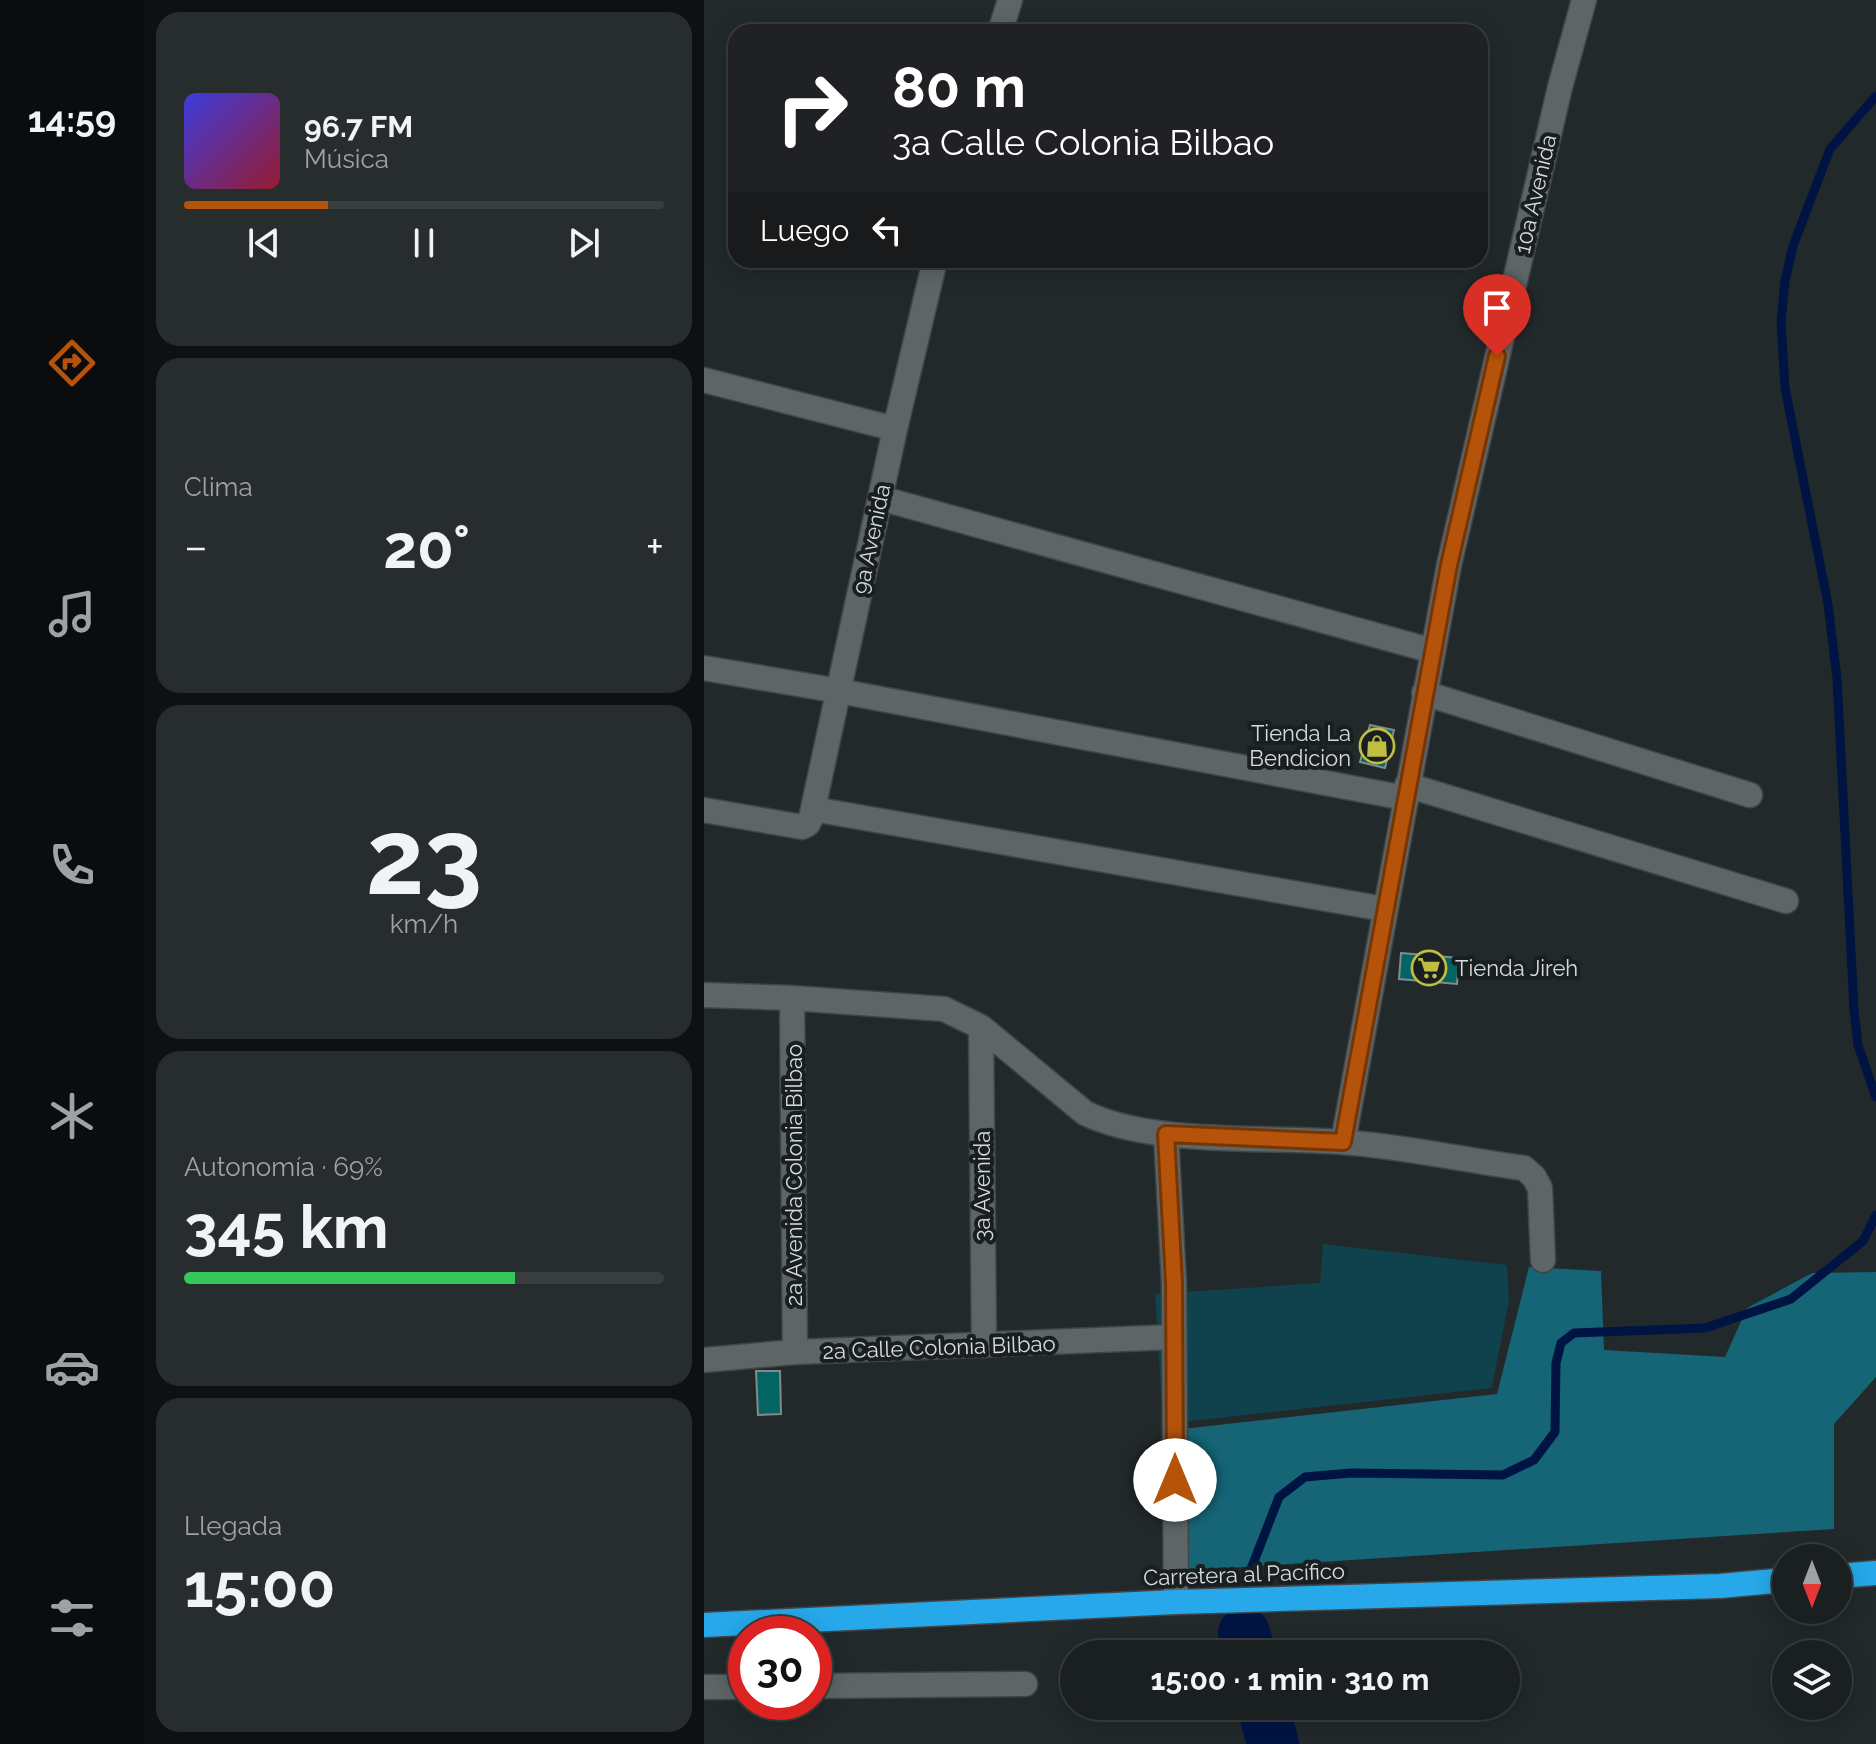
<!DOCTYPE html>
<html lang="es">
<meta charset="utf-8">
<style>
:root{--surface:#1a1f20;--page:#272c2d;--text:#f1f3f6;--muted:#9fa2a5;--line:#383d3e;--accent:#b45309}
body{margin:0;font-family:Raleway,sans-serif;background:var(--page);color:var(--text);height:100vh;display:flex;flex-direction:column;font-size:30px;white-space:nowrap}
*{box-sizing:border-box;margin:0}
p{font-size:26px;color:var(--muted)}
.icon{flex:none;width:44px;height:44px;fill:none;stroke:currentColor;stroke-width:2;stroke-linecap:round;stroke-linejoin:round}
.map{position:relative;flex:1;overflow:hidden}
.details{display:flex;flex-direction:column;gap:12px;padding:12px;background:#0e1112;width:560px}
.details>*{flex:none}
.top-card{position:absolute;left:24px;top:24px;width:760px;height:244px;border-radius:24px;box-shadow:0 4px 20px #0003,0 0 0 2px var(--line);background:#202124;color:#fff;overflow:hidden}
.needle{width:52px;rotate:180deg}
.controls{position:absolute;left:1068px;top:1544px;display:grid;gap:16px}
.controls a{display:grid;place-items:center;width:80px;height:80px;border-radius:50%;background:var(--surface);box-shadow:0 4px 20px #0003,0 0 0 2px var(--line);font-size:40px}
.speed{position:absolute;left:24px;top:1616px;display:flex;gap:16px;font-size:40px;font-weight:700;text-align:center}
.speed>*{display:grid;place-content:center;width:104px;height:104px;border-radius:50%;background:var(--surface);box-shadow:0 4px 20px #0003,0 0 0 2px var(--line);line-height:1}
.speed .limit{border:12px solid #d22;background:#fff;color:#111}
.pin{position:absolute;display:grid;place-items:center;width:68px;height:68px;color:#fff;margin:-82px -34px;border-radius:50% 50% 50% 0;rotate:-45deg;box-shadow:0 0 8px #0007}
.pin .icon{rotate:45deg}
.me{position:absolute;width:88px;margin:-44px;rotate:0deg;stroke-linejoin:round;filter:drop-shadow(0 0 6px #0008)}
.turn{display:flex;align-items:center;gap:28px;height:168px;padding:0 32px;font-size:36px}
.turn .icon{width:104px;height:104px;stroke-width:2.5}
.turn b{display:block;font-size:56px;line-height:68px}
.then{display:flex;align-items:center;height:76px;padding:0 32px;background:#0003;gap:16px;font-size:30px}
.big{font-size:60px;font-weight:700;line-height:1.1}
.details .card{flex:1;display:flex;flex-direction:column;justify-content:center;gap:12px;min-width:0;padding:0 28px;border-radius:24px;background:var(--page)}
.details .dial{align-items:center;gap:0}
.dial b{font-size:104px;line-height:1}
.song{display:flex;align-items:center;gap:24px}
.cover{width:96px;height:96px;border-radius:12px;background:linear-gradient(135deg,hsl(240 70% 55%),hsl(350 70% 35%))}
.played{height:8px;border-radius:4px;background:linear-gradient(90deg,var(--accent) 30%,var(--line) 30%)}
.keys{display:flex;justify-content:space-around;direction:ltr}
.heat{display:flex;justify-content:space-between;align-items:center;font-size:44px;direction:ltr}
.charge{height:12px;border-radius:6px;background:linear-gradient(90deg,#34c759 69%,var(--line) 0)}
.trip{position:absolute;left:356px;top:1640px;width:460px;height:80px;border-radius:40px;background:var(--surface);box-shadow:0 4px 20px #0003,0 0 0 2px var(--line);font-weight:700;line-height:80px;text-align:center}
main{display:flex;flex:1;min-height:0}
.tabs{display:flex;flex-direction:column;width:144px;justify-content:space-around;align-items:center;background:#0a0c0d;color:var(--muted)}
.tabs .icon{width:56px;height:56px}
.tabs .current{color:var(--accent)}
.tabs b{font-size:36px;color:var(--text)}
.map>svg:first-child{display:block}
</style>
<main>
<nav class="tabs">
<b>14:59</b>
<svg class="icon current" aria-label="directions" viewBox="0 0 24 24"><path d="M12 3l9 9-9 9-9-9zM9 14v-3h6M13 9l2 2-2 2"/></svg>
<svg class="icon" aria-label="music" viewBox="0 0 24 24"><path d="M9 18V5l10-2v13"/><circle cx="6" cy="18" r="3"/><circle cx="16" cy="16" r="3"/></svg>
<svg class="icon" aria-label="phone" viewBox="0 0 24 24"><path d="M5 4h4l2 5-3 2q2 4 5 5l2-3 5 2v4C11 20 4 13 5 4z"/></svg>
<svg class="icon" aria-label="climate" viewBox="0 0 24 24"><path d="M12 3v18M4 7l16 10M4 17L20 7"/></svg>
<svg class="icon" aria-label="car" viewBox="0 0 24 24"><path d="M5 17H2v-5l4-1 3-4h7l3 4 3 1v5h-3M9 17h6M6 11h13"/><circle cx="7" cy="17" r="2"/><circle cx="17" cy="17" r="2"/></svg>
<svg class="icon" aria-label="filters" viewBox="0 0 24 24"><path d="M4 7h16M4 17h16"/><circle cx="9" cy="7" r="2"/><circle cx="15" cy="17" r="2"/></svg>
</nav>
<section class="details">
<div class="card">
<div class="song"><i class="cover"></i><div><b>96.7 FM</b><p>Música</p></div></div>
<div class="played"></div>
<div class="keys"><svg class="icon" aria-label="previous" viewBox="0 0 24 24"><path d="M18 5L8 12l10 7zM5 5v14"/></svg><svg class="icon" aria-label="pause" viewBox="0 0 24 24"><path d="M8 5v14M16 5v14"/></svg><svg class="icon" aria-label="next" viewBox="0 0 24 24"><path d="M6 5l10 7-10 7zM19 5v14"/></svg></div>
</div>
<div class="card"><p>Clima</p>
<div class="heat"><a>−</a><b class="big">20°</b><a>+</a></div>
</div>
<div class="card dial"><b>23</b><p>km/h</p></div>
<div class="card"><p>Autonomía · 69%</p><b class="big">345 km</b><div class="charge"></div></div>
<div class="card"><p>Llegada</p><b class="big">15:00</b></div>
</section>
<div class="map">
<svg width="1172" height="1744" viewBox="0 0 1172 1744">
<rect width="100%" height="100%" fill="#22292a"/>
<!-- green -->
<path fill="#10424e" d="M 619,1244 L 803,1265 L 805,1300 L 788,1388 L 459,1424 L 451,1294 L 616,1283 Z"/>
<!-- forest -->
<path fill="#156576" d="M 825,1267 L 897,1271 L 900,1350 L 1021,1357 L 1043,1308 L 1108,1273 L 1172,1272 L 1172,1377 L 1130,1424 L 1130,1529 L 463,1572 L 460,1431 L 793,1394 Z"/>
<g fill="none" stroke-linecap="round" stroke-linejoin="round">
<!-- stream -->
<path stroke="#001443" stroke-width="9" d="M 1172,96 L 1126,149 L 1089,246 L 1081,281 L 1077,323 L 1081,388 L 1124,604 L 1133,678 L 1150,1010 L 1154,1045 L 1172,1097
M 547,1569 L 575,1497 L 601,1477 L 647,1473 L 799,1475 L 830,1460 L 851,1432 L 852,1363 L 857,1343 L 870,1333 L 1001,1328 L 1087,1299 L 1159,1241 L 1172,1215"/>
<!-- river -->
<path stroke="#001443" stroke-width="52" d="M 540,1633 L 546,1654
M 559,1706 L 569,1744"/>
</g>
<!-- building -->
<path fill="#036463" stroke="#838b8a" stroke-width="2" d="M 666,725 L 690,730 L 681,768 L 656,762 Z
M 697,953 L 755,958 L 753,984 L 695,979 Z
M 52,1371 L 76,1371 L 77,1414 L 54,1415 Z"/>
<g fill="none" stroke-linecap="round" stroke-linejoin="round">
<!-- minor casing -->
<g stroke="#414547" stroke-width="27">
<path id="minor" d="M 296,32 L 306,0
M 0,380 L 191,429
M 176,498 L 729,651
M 0,668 L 135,691 L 701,798
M 720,693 L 1046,795
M 703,785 L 1082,901
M 109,809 L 680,909
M 0,810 L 98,827 L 104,824 L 107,818 L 191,429 L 231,260
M 0,995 L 88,998 L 240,1009 L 277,1027 L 381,1113 C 449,1146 561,1136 637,1142 C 698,1146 759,1160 820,1168 L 830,1177 L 836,1188 L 839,1260
M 88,998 L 91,1352
M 277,1027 L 280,1345
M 462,1134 L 470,1283 L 472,1602
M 639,1142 L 745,565 L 856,87 L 880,0
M 0,1360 L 91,1352 L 470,1337
M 110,1686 L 321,1684
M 0,1687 L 42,1687"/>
</g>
<!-- highway casing -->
<g stroke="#414547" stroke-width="27">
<path id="highway" d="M 1134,1576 L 1172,1573
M 0,1625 L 472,1602 L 1016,1586 L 1082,1580"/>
</g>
<!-- minor -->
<use href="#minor" stroke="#5e6567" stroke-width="24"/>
<!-- highway -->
<use href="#highway" stroke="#26a8ea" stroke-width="24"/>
</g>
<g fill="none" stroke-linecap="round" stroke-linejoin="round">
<!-- route casing -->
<g stroke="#753606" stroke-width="20">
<path id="route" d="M 471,1480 L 470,1283 L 462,1134 L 639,1142 L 745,565 L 793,356"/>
</g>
<!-- route -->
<use href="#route" stroke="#b45309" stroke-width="14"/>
</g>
<!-- icons -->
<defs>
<g id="shop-ring" transform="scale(1.8)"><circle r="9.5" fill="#191f21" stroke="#c1bd40" stroke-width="1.5"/><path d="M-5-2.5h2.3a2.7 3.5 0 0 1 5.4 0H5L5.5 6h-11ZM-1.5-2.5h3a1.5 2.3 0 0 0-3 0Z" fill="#c1bd40"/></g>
<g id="supermarket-ring" transform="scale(1.8)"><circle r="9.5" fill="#191f21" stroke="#c1bd40" stroke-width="1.5"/><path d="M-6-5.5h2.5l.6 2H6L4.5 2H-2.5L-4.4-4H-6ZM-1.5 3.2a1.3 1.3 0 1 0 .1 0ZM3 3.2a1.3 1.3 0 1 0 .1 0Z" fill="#c1bd40"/></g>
</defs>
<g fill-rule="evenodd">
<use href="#shop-ring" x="673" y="746"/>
<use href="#supermarket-ring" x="725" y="968"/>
</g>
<g text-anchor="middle" stroke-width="8" stroke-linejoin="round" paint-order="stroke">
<!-- street labels -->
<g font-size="22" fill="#d6dadb" stroke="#191f21">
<text transform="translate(831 194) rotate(-77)" y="8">10a Avenida</text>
<text transform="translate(167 539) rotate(-78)" y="8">9a Avenida</text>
<text transform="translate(90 1175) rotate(-90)" y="8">2a Avenida Colonia Bilbao</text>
<text transform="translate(278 1186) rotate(-90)" y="8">3a Avenida</text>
<text transform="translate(235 1347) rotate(-2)" y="8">2a Calle Colonia Bilbao</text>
<text transform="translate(540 1574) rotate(-2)" y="8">Carretera al Pacífico</text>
</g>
<!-- poi labels -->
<g font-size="22" fill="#d6dadb" stroke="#191f21" text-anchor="end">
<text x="647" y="741">Tienda La<tspan x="647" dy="25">Bendicion</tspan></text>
<text x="751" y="976" text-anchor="start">Tienda Jireh</text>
</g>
</g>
</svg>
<div class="controls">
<a><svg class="needle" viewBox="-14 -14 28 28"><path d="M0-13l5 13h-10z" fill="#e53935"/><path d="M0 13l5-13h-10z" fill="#9fa2a5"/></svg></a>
<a><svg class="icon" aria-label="layers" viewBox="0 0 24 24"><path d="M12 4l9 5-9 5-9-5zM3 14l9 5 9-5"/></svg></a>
</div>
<div class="speed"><div class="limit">30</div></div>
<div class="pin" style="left:793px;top:356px;background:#d93025"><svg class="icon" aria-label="arrive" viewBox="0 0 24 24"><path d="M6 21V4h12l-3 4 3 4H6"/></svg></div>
<svg class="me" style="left:471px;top:1480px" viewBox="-20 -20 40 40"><circle r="19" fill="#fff"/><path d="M0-13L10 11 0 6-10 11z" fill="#b45309"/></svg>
<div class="trip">15:00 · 1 min · 310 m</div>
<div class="top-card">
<div class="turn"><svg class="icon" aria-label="right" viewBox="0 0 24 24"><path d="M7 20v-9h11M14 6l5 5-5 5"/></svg><div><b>80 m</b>3a Calle Colonia Bilbao</div></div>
<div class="then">Luego<svg class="icon" aria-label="left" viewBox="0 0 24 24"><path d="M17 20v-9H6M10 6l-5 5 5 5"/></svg></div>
</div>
</div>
</main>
